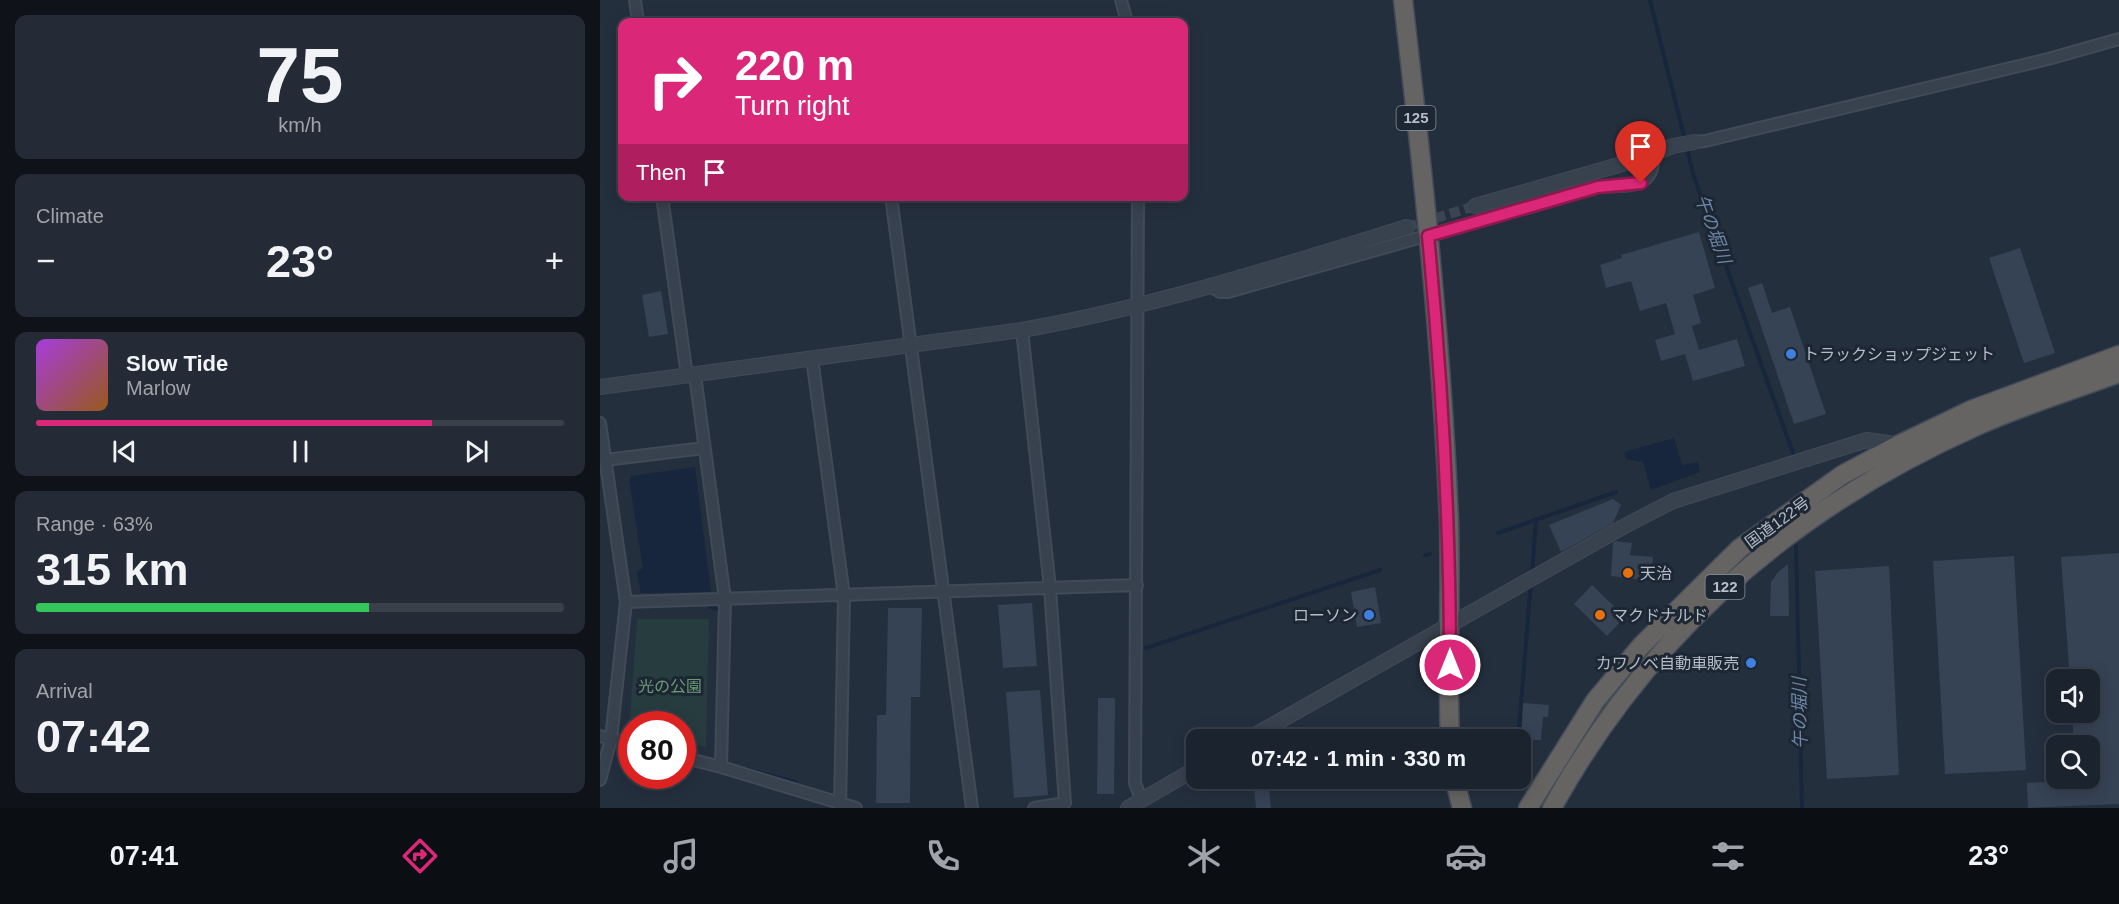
<!DOCTYPE html>
<meta charset="utf-8">
<style>
:root{--surface:#1b232e;--page:#242b36;--text:#f1f3f6;--muted:#a0a4aa;--line:#39404a;--accent:#db2777}
body{margin:0;font-family:Arial,"Noto Sans JP",sans-serif;background:var(--page);color:var(--text);height:100vh;display:flex;flex-direction:column;font-size:22px;white-space:nowrap}
*{box-sizing:border-box;margin:0}
p{font-size:20px;color:var(--muted)}
.icon{flex:none;width:33px;height:33px;fill:none;stroke:currentColor;stroke-width:2;stroke-linecap:round;stroke-linejoin:round}
.map{position:relative;flex:1;overflow:hidden}
.drawer{display:flex;flex-direction:column;gap:15px;padding:15px;background:#0f1319;width:600px}
.drawer>*{flex:none}
.guide{position:absolute;left:18px;top:18px;width:570px;height:183px;border-radius:12px;box-shadow:0 3px 15px #0003,0 0 0 2px var(--line);background:#db2777;color:#fff;overflow:hidden}
.buttons{position:absolute;left:1446px;top:669px;display:grid;gap:12px}
.buttons a{display:grid;place-items:center;width:54px;height:54px;border-radius:12px;background:var(--surface);box-shadow:0 3px 15px #0003,0 0 0 2px var(--line);font-size:30px}
.speed{position:absolute;left:18px;top:711px;display:flex;gap:12px;font-size:30px;font-weight:700;text-align:center}
.speed>*{display:grid;place-content:center;width:78px;height:78px;border-radius:50%;background:var(--surface);box-shadow:0 3px 15px #0003,0 0 0 2px var(--line);line-height:1}
.speed .limit{border:9px solid #d22;background:#fff;color:#111}
.pin{position:absolute;display:grid;place-items:center;width:51px;height:51px;color:#fff;margin:-62px -26px;border-radius:50% 50% 50% 0;rotate:-45deg;box-shadow:0 0 6px #0007}
.pin .icon{rotate:45deg}
.me{position:absolute;width:66px;margin:-33px;rotate:0deg;stroke-linejoin:round;filter:drop-shadow(0 0 4px #0008)}
.turn{display:flex;align-items:center;gap:21px;height:126px;padding:0 18px;font-size:27px}
.turn .icon{width:78px;height:78px;stroke-width:2.5}
.turn b{display:block;font-size:42px;line-height:51px}
.then{display:flex;align-items:center;height:57px;padding:0 18px;background:#0003;gap:12px;font-size:22px}
.big{font-size:45px;font-weight:700;line-height:1.1}
.drawer .card{flex:1;display:flex;flex-direction:column;justify-content:center;gap:9px;min-width:0;padding:0 21px;border-radius:12px;background:var(--page)}
.drawer .dial{align-items:center;gap:0}
.dial b{font-size:78px;line-height:1}
.song{display:flex;align-items:center;gap:18px}
.cover{width:72px;height:72px;border-radius:9px;background:linear-gradient(135deg,hsl(280 70% 55%),hsl(30 70% 35%))}
.played{height:6px;border-radius:3px;background:linear-gradient(90deg,var(--accent) 75%,var(--line) 75%)}
.keys{display:flex;justify-content:space-around;direction:ltr}
.heat{display:flex;justify-content:space-between;align-items:center;font-size:33px;direction:ltr}
.charge{height:9px;border-radius:4px;background:linear-gradient(90deg,#34c759 63%,var(--line) 0)}
.trip{position:absolute;left:586px;top:729px;width:345px;height:60px;border-radius:12px;background:var(--surface);box-shadow:0 3px 15px #0003,0 0 0 2px var(--line);font-weight:700;line-height:60px;text-align:center}
.tabs{display:flex;height:96px;justify-content:space-around;align-items:center;background:#0b0e12;color:var(--muted)}
.tabs .icon{width:42px;height:42px}
.tabs .on{color:var(--accent)}
.tabs b{font-size:27px;color:var(--text)}
main{display:flex;flex:1;min-height:0}
.map>svg:first-child{display:block}
</style>
<main>
<section class="drawer">
<div class="card dial"><b>75</b><p>km/h</p></div>
<div class="card"><p>Climate</p>
<div class="heat"><a>−</a><b class="big">23°</b><a>+</a></div>
</div>
<div class="card">
<div class="song"><i class="cover"></i><div><b>Slow Tide</b><p>Marlow</p></div></div>
<div class="played"></div>
<div class="keys"><svg class="icon" aria-label="previous" viewBox="0 0 24 24"><path d="M18 5L8 12l10 7zM5 5v14"/></svg><svg class="icon" aria-label="pause" viewBox="0 0 24 24"><path d="M8 5v14M16 5v14"/></svg><svg class="icon" aria-label="next" viewBox="0 0 24 24"><path d="M6 5l10 7-10 7zM19 5v14"/></svg></div>
</div>
<div class="card"><p>Range · 63%</p><b class="big">315 km</b><div class="charge"></div></div>
<div class="card"><p>Arrival</p><b class="big">07:42</b></div>
</section>
<div class="map">
<svg width="1519" height="808" viewBox="0 0 1519 808">
<rect width="100%" height="100%" fill="#242f3e"/>
<!-- green -->
<path fill="#263c3f" d="M 37,619 L 109,619 L 106,747 L 83,741 L 82,724 L 32,724 L 31,730 L 29,729 Z"/>
<!-- water -->
<path fill="#17263c" d="M 1074,438 L 1082,465 L 1098,462 L 1100,472 L 1051,490 L 1043,462 L 1026,459 L 1024,452 Z
M 95,467 L 111,592 L 41,593 L 37,572 L 43,568 L 29,479 L 31,479 L 31,476 Z"/>
<g fill="none" stroke-linecap="round" stroke-linejoin="round">
<!-- stream -->
<path stroke="#17263c" stroke-width="4" d="M 1050,0 L 1085,140
M 1087,148 L 1093,174 L 1193,453
M 898,533 L 1016,492
M 1196,546 L 1202,808
M 825,555 L 830,554
M 932,574 L 936,519
M 110,607 L 117,609
M 546,648 L 780,570
M 918,740 L 931,582
M 146,769 L 195,782"/>
</g>
<!-- building -->
<path fill="#364354" d="M 1099,232 L 1115,288 L 1093,295 L 1101,323 L 1092,326 L 1099,350 L 1137,339 L 1145,366 L 1093,381 L 1085,354 L 1061,361 L 1055,340 L 1075,334 L 1066,303 L 1040,311 L 1031,281 L 1006,288 L 1000,265 L 1022,258 L 1021,255 Z
M 1420,248 L 1455,353 L 1424,363 L 1389,258 Z
M 1162,283 L 1172,313 L 1190,307 L 1226,414 L 1194,424 L 1148,288 Z
M 61,291 L 68,334 L 49,337 L 42,295 Z
M 1013,499 L 1021,505 L 1013,523 L 961,552 L 949,525 Z
M 1016,541 L 1032,543 L 1030,555 L 1053,557 L 1051,576 L 1043,575 L 1042,580 L 1011,576 L 1013,543 Z
M 1519,553 L 1519,804 L 1428,808 L 1427,783 L 1490,779 L 1490,746 L 1474,746 L 1472,712 L 1490,712 L 1490,680 L 1470,680 L 1461,557 Z
M 1414,556 L 1426,770 L 1345,774 L 1333,561 Z
M 1188,564 L 1189,616 L 1170,616 L 1171,582 L 1178,572 Z
M 1289,566 L 1299,775 L 1227,779 L 1215,571 Z
M 992,585 L 1025,617 L 1007,636 L 974,604 Z
M 775,587 L 781,623 L 757,627 L 751,592 Z
M 432,603 L 437,666 L 403,668 L 398,605 Z
M 288,608 L 322,608 L 320,697 L 311,697 L 310,803 L 276,803 L 277,715 L 286,715 Z
M 440,690 L 448,795 L 414,798 L 406,692 Z
M 498,698 L 515,698 L 514,794 L 497,794 Z
M 923,703 L 949,705 L 948,717 L 943,717 L 941,740 L 932,740 L 932,748 L 921,748 Z
M 653,778 L 668,778 L 671,808 L 656,808 Z"/>
<g fill="none" stroke-linecap="round" stroke-linejoin="round">
<!-- minor-tunnel -->
<path stroke="#3a4453" stroke-width="10" stroke-dasharray="10 5" stroke-linecap="butt" d="M 807,227 L 875,206"/>
<!-- minor casing -->
<g stroke="#414a57" stroke-width="14">
<path id="minor" d="M 35,0 L 38,22
M 521,0 L 527,22
M 1094,142 L 1105,141 L 1448,59 L 1519,39
M 62,196 L 87,376
M 291,196 L 372,808
M 538,196 L 535,783 L 541,799
M 610,286 L 620,292 L 628,292 L 998,187 C 1025,185 1056,191 1053,154
M 422,330 L 450,588 L 465,803 L 434,808
M 212,358 L 244,596 L 240,808
M 95,375 L 125,599 L 121,767
M 0,423 L 26,602 L 11,739 L 0,780
M 5,460 L 104,448
M 26,602 L 537,585
M 0,736 L 32,744
M 82,757 L 121,767 L 256,808"/>
</g>
<!-- tertiary casing -->
<g stroke="#414a57" stroke-width="16">
<path id="tertiary" d="M 875,206 L 1026,163 L 1073,146 L 1094,142
M 0,387 L 422,330 C 553,307 680,266 807,227
M 646,740 L 1023,527 L 1073,501 L 1267,440 L 1301,445
M 528,808 L 597,768"/>
</g>
<!-- trunk casing -->
<g stroke="#434c59" stroke-width="21">
<path id="trunk" d="M 803,0 C 823,173 842,347 849,521 C 851,594 847,667 850,740
M 854,778 L 862,808
M 928,808 L 995,701 L 1041,646 L 1140,548 L 1242,475 L 1300,444 L 1371,410 L 1519,355
M 952,808 C 1049,632 1196,506 1379,425 C 1424,405 1473,390 1519,373"/>
</g>
<!-- minor -->
<use href="#minor" stroke="#38414e" stroke-width="10"/>
<!-- tertiary -->
<use href="#tertiary" stroke="#38414e" stroke-width="14"/>
<!-- trunk -->
<use href="#trunk" stroke="#656462" stroke-width="18"/>
</g>
<g fill="none" stroke-linecap="round" stroke-linejoin="round">
<!-- route casing -->
<g stroke="#8e194d" stroke-width="15">
<path id="route" d="M 850,665 C 850,521 842,379 828,236 L 998,187 L 1041,183"/>
</g>
<!-- route -->
<use href="#route" stroke="#db2777" stroke-width="10"/>
</g>
<!-- markers -->
<g fill="#3f7fe0" stroke="#1d2633" stroke-width="2">
<circle cx="1191" cy="354" r="6"/>
<circle cx="769" cy="615" r="6"/>
<circle cx="1151" cy="663" r="6"/>
</g>
<g fill="#e8710a" stroke="#1d2633" stroke-width="2">
<circle cx="1028" cy="573" r="6"/>
<circle cx="1000" cy="615" r="6"/>
</g>
<g text-anchor="middle" stroke-width="6" stroke-linejoin="round" paint-order="stroke">
<!-- shield labels -->
<g fill="#1d2633" stroke="#878f9c" stroke-width="1.5">
<rect x="796.5" y="106" width="39" height="24" rx="4.5"/>
<rect x="1105.5" y="575" width="39" height="24" rx="4.5"/>
</g>
<g font-size="15" font-weight="bold" fill="#b4bcc9">
<text x="816" y="123">125</text>
<text x="1125" y="592">122</text>
</g>
<!-- poi labels -->
<g font-size="16" fill="#b4bcc9" stroke="#1d2633" text-anchor="start">
<text x="1203" y="360">トラックショップジェット</text>
<text x="1040" y="579">天治</text>
<text x="757" y="621" text-anchor="end">ローソン</text>
<text x="1012" y="621">マクドナルド</text>
<text x="1139" y="669" text-anchor="end">カワノベ自動車販売</text>
</g>
<!-- street labels -->
<g font-size="16" fill="#b4bcc9" stroke="#1d2633">
<text transform="translate(1177 522) rotate(-36)" y="6">国道122号</text>
</g>
<!-- park labels -->
<g font-size="16" fill="#6b9a76" stroke="#1d2633">
<text x="70" y="692">光の公園</text>
</g>
<!-- water labels -->
<g font-size="18" font-style="italic" fill="#6d86a8" stroke="#1d2633">
<text transform="translate(1113 229) rotate(70)" y="6">午の堀川</text>
<text transform="translate(1200 713) rotate(-91)" y="6">午の堀川</text>
</g>
</g>
</svg>
<div class="buttons">
<a><svg class="icon" aria-label="sound" viewBox="0 0 24 24"><path d="M4 9h4l5-4v14l-5-4H4zM17 9q2 3 0 6"/></svg></a>
<a><svg class="icon" aria-label="search" viewBox="0 0 24 24"><circle cx="10" cy="10" r="6"/><path d="M15 15l6 6"/></svg></a>
</div>
<div class="speed"><div class="limit">80</div></div>
<div class="pin" style="left:1041px;top:183px;background:#d93025"><svg class="icon" aria-label="arrive" viewBox="0 0 24 24"><path d="M6 21V4h12l-3 4 3 4H6"/></svg></div>
<svg class="me" style="left:850px;top:665px" viewBox="-20 -20 40 40"><circle r="17" fill="#db2777" stroke="#fff" stroke-width="3"/><path d="M0-11L8 9 0 5-8 9z" fill="#fff"/></svg>
<div class="trip">07:42 · 1 min · 330 m</div>
<div class="guide">
<div class="turn"><svg class="icon" aria-label="right" viewBox="0 0 24 24"><path d="M7 20v-9h11M14 6l5 5-5 5"/></svg><div><b>220 m</b>Turn right</div></div>
<div class="then">Then<svg class="icon" aria-label="arrive" viewBox="0 0 24 24"><path d="M6 21V4h12l-3 4 3 4H6"/></svg></div>
</div>
</div>
</main>
<nav class="tabs">
<b>07:41</b>
<svg class="icon on" aria-label="directions" viewBox="0 0 24 24"><path d="M12 3l9 9-9 9-9-9zM9 14v-3h6M13 9l2 2-2 2"/></svg>
<svg class="icon" aria-label="music" viewBox="0 0 24 24"><path d="M9 18V5l10-2v13"/><circle cx="6" cy="18" r="3"/><circle cx="16" cy="16" r="3"/></svg>
<svg class="icon" aria-label="phone" viewBox="0 0 24 24"><path d="M5 4h4l2 5-3 2q2 4 5 5l2-3 5 2v4C11 20 4 13 5 4z"/></svg>
<svg class="icon" aria-label="climate" viewBox="0 0 24 24"><path d="M12 3v18M4 7l16 10M4 17L20 7"/></svg>
<svg class="icon" aria-label="car" viewBox="0 0 24 24"><path d="M5 17H2v-5l4-1 3-4h7l3 4 3 1v5h-3M9 17h6M6 11h13"/><circle cx="7" cy="17" r="2"/><circle cx="17" cy="17" r="2"/></svg>
<svg class="icon" aria-label="filters" viewBox="0 0 24 24"><path d="M4 7h16M4 17h16"/><circle cx="9" cy="7" r="2"/><circle cx="15" cy="17" r="2"/></svg>
<b>23°</b>
</nav>
